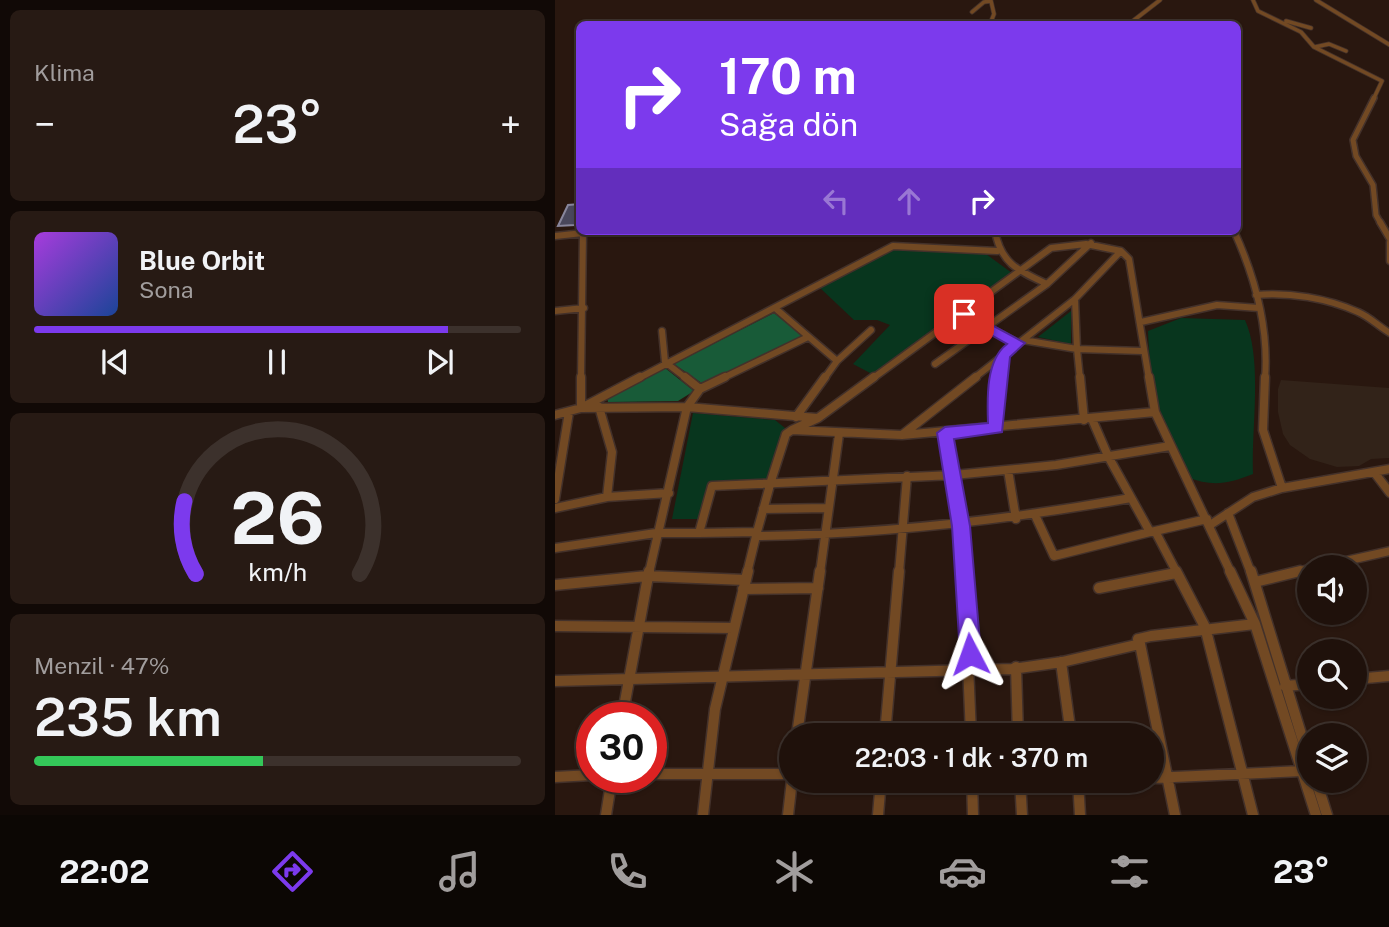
<!DOCTYPE html>
<html lang="tr">
<meta charset="utf-8">
<style>
:root{--surface:#1f110b;--page:#271a14;--text:#f1f3f6;--muted:#a19d9d;--line:#3c312c;--accent:#7c3aed}
body{margin:0;font-family:"Public Sans",sans-serif;background:var(--page);color:var(--text);height:100vh;display:flex;flex-direction:column;font-size:26px;white-space:nowrap}
*{box-sizing:border-box;margin:0}
p{font-size:23px;color:var(--muted)}
.icon{flex:none;width:38px;height:38px;fill:none;stroke:currentColor;stroke-width:2;stroke-linecap:round;stroke-linejoin:round}
.map{position:relative;flex:1;overflow:hidden}
.panel{display:flex;flex-direction:column;gap:10px;padding:10px;background:#110906;width:555px}
.panel>*{flex:none}
.hud{position:absolute;left:21px;top:21px;width:665px;height:214px;border-radius:10px;box-shadow:0 2px 5px #0004,0 0 0 2px var(--line);background:#7c3aed;color:#fff;overflow:hidden}
.controls{position:absolute;left:742px;top:555px;display:grid;gap:14px}
.controls a{display:grid;place-items:center;width:70px;height:70px;border-radius:50%;background:var(--surface);box-shadow:0 2px 5px #0004,0 0 0 2px var(--line);font-size:35px}
.speed{position:absolute;left:21px;top:702px;display:flex;gap:14px;font-size:35px;font-weight:700;text-align:center}
.speed>*{display:grid;place-content:center;width:91px;height:91px;border-radius:50%;background:var(--surface);box-shadow:0 2px 5px #0004,0 0 0 2px var(--line);line-height:1}
.speed .limit{border:10px solid #d22;background:#fff;color:#111}
.pin{position:absolute;display:grid;place-items:center;width:60px;height:60px;color:#fff;margin:-30px;border-radius:14px;box-shadow:0 4px 10px #0006}
.me{position:absolute;width:77px;margin:-38px;rotate:356deg;stroke-linejoin:round;filter:drop-shadow(0 0 5px #0008)}
.turn{display:flex;align-items:center;gap:24px;height:147px;padding:0 28px;font-size:32px}
.turn .icon{width:91px;height:91px;stroke-width:2.5}
.turn b{display:block;font-size:49px;line-height:60px}
.lanes{display:flex;align-items:center;height:66px;padding:0 28px;background:#0003;justify-content:center;gap:35px;direction:ltr}
.lanes .off{opacity:.35}
.big{font-size:52px;font-weight:600;line-height:1.1}
.panel .card{flex:1;display:flex;flex-direction:column;justify-content:center;gap:10px;min-width:0;padding:0 24px;border-radius:10px;background:var(--page)}
.panel .dial{align-items:center;gap:0}
.dial svg{height:182px;overflow:visible;fill:none;stroke:var(--line);stroke-width:7;stroke-linecap:round;text-anchor:middle}
.dial text{fill:var(--text);stroke:none}
.song{display:flex;align-items:center;gap:21px}
.cover{width:84px;height:84px;border-radius:10px;background:linear-gradient(135deg,hsl(280 70% 55%),hsl(220 70% 35%))}
.played{height:7px;border-radius:4px;background:linear-gradient(90deg,var(--accent) 85%,var(--line) 85%)}
.keys{display:flex;justify-content:space-around;direction:ltr}
.heat{display:flex;justify-content:space-between;align-items:center;font-size:38px;direction:ltr}
.charge{height:10px;border-radius:5px;background:linear-gradient(90deg,#34c759 47%,var(--line) 0)}
.trip{position:absolute;left:224px;top:723px;width:385px;height:70px;border-radius:35px;background:var(--surface);box-shadow:0 2px 5px #0004,0 0 0 2px var(--line);font-weight:600;line-height:70px;text-align:center}
.tabs{display:flex;height:112px;justify-content:space-around;align-items:center;background:#0c0704;color:var(--muted)}
.tabs .icon{width:49px;height:49px}
.tabs .on{color:var(--accent)}
.tabs b{font-size:32px;color:var(--text)}
main{display:flex;flex:1;min-height:0}
.map>svg:first-child{display:block}
</style>
<main>
<section class="panel">
<div class="card"><p>Klima</p>
<div class="heat"><a>−</a><b class="big">23°</b><a>+</a></div>
</div>
<div class="card">
<div class="song"><i class="cover"></i><div><b>Blue Orbit</b><p>Sona</p></div></div>
<div class="played"></div>
<div class="keys"><svg class="icon" aria-label="previous" viewBox="0 0 24 24"><path d="M18 5L8 12l10 7zM5 5v14"/></svg><svg class="icon" aria-label="pause" viewBox="0 0 24 24"><path d="M8 5v14M16 5v14"/></svg><svg class="icon" aria-label="next" viewBox="0 0 24 24"><path d="M6 5l10 7-10 7zM19 5v14"/></svg></div>
</div>
<div class="card dial"><svg viewBox="0 0 100 80">
<path d="M14 69A42 42 0 1 1 86 69"/>
<path d="M14 69A42 42 0 0 1 9 37" stroke="#7c3aed"/>
<text x="50" y="56" font-size="32" font-weight="700">26</text>
<text x="50" y="72" font-size="11">km/h</text>
</svg></div>
<div class="card"><p>Menzil · 47%</p><b class="big">235 km</b><div class="charge"></div></div>
</section>
<div class="map">
<svg width="835" height="815" viewBox="0 0 835 815">
<rect width="100%" height="100%" fill="#29170f"/>
<!-- education -->
<path fill="#322319" d="M 726,380 L 834,388 L 834,458 L 816,459 L 804,466 L 782,467 L 755,459 L 735,445 L 728,434 L 723,412 L 723,389 Z"/>
<!-- green -->
<path fill="#08361e" d="M 341,248 L 431,254 L 457,273 L 317,374 L 298,364 L 335,325 L 322,320 L 299,320 L 264,287 Z
M 516,311 L 516,344 L 483,337 Z
M 626,318 L 690,320 C 708,360 696,429 698,474 C 673,484 657,487 632,477 C 607,422 595,392 593,331 Z
M 138,413 L 220,420 L 230,428 L 212,481 L 154,483 L 144,519 L 117,519 Z"/>
<!-- forest -->
<path fill="#185b38" d="M 219,313 L 248,336 L 148,384 L 119,364 Z
M 110,368 L 139,391 L 123,401 L 53,402 L 52,396 Z"/>
<!-- building -->
<path fill="#49475b" stroke="#88869c" stroke-width="2" d="M 24,204 L 20,225 L 3,226 L 13,205 Z"/>
<g fill="none" stroke-linecap="round" stroke-linejoin="round">
<!-- minor-far4 casing -->
<g stroke="#43312a" stroke-width="5">
<path id="minor-far4" d="M 698,0 L 703,11 L 746,32 L 759,47 L 827,81 L 818,100
M 761,0 L 835,45
M 417,12 L 429,2 L 436,1 L 439,14 L 435,24
M 731,21 L 756,28
M 574,24 L 605,0
M 760,47 L 774,44 L 791,51"/>
</g>
<!-- minor-far3 casing -->
<g stroke="#43312a" stroke-width="8">
<path id="minor-far3" d="M 819,98 L 798,140 L 801,156 L 818,185 L 821,215 L 826,224"/>
</g>
<!-- minor-far2 casing -->
<g stroke="#43312a" stroke-width="9">
<path id="minor-far2" d="M 825,222 L 835,239
M 440,231 C 446,264 464,271 492,284
M 679,231 C 700,277 714,328 710,379
M 0,236 L 28,233 L 26,379
M 835,242 L 835,261
M 566,251 L 574,259 L 594,379
M 701,295 C 734,292 772,298 803,312 C 815,317 824,327 835,333
M 520,299 L 522,349 L 587,351
M 220,308 L 282,361 L 269,379
M 0,311 L 29,308
M 409,314 L 463,343
M 586,322 L 662,305 L 704,308
M 107,331 L 110,362 L 132,379
M 468,340 L 522,349 L 525,379
M 282,361 L 316,330
M 380,364 L 492,284 L 536,243
M 82,379 L 338,246 L 442,251
M 166,379 L 253,337
M 317,379 L 496,248 L 531,244 L 566,251 L 520,299
M 418,379 L 520,299
M 443,379 L 447,356"/>
</g>
<!-- minor-far1 casing -->
<g stroke="#43312a" stroke-width="11">
<path id="minor-far1" d="M 26,377 L 26,408 L 132,407 L 262,418
M 130,377 L 145,389
M 319,377 L 263,418 L 237,430 L 347,435 L 421,377
M 525,377 L 529,420
M 594,377 L 600,412 L 676,573
M 710,377 L 708,430 L 727,488
M 44,407 L 57,452 L 52,497
M 0,415 L 26,408 L 85,377
M 241,417 L 270,377
M 537,419 L 553,456 L 595,532 L 600,531 L 622,573
M 441,428 L 440,399 L 444,377
M 390,434 L 410,573
M 347,435 L 600,412
M 453,470 L 461,519
M 819,472 L 835,493
M 216,481 L 231,434 L 237,430
M 0,499 L 14,412
M 0,508 L 52,497 L 114,493
M 208,509 L 273,508
M 673,513 L 696,573
M 480,515 L 499,556 L 595,532
M 655,525 L 698,497 L 727,488 L 835,469
M 600,531 L 652,519
M 202,532 L 215,485
M 202,536 C 328,534 452,520 576,498
M 0,548 L 101,533 L 144,533
M 764,567 L 835,551
M 94,573 L 132,407 L 145,389 L 170,377
M 192,573 L 202,532 L 144,533 L 157,486 L 399,475 L 501,465 L 615,446
M 265,573 L 284,434
M 344,573 L 352,476
M 738,573 L 754,569"/>
</g>
<!-- minor casing -->
<g stroke="#43312a" stroke-width="13">
<path id="minor" d="M 409,571 L 416,735
M 621,571 L 650,627 L 698,815
M 675,571 L 700,624 L 761,815
M 696,571 L 754,760
M 700,582 L 745,571
M 0,585 L 92,576 L 191,580
M 544,588 L 621,573
M 188,589 L 263,588
M 0,626 L 179,628
M 585,644 L 620,815
M 506,662 L 516,735
M 461,667 L 463,735
M 800,679 L 835,676
M 0,681 L 457,669 L 507,662 L 585,644 L 583,639 L 596,636 L 700,624
M 730,686 L 754,684
M 67,718 L 94,571
M 242,735 L 265,571
M 330,735 L 344,571
M 96,774 L 236,774
M 0,777 L 37,775
M 597,778 L 747,771
M 417,780 L 418,815
M 465,780 L 467,815
M 523,780 L 525,815
M 761,780 L 772,815
M 51,815 L 57,777
M 148,815 L 160,709 L 193,571
M 233,815 L 237,780
M 323,815 L 326,780"/>
</g>
<!-- minor-far4 -->
<use href="#minor-far4" stroke="#724923" stroke-width="3.5"/>
<!-- minor-far3 -->
<use href="#minor-far3" stroke="#724923" stroke-width="5"/>
<!-- minor-far2 -->
<use href="#minor-far2" stroke="#724923" stroke-width="6"/>
<!-- minor-far1 -->
<use href="#minor-far1" stroke="#724923" stroke-width="8"/>
<!-- minor -->
<use href="#minor" stroke="#724923" stroke-width="10"/>
</g>
<!-- route -->
<path fill="#7c3aed" stroke="#51269a" stroke-width="2" d="M 409,310 L 470,343 L 455,357 L 447,432 L 399,439 L 415,526 L 426,654 L 423,661 L 415,664 L 408,661 L 405,654 L 397,526 L 382,433 L 390,427 L 433,423 C 432,397 431,360 452,344 L 404,317 L 404,311 Z"/>
</svg>
<div class="controls">
<a><svg class="icon" aria-label="sound" viewBox="0 0 24 24"><path d="M4 9h4l5-4v14l-5-4H4zM17 9q2 3 0 6"/></svg></a>
<a><svg class="icon" aria-label="search" viewBox="0 0 24 24"><circle cx="10" cy="10" r="6"/><path d="M15 15l6 6"/></svg></a>
<a><svg class="icon" aria-label="layers" viewBox="0 0 24 24"><path d="M12 4l9 5-9 5-9-5zM3 14l9 5 9-5"/></svg></a>
</div>
<div class="speed"><div class="limit">30</div></div>
<div class="pin" style="left:409px;top:314px;background:#d93025"><svg class="icon" aria-label="arrive" viewBox="0 0 24 24"><path d="M6 21V4h12l-3 4 3 4H6"/></svg></div>
<svg class="me" style="left:415px;top:654px" viewBox="-20 -20 40 40"><path d="M0-17L14 15 0 8-14 15z" fill="#7c3aed" stroke="#fff" stroke-width="4"/></svg>
<div class="trip">22:03 · 1 dk · 370 m</div>
<div class="hud">
<div class="turn"><svg class="icon" aria-label="right" viewBox="0 0 24 24"><path d="M7 20v-9h11M14 6l5 5-5 5"/></svg><div><b>170 m</b>Sağa dön</div></div>
<div class="lanes"><svg class="icon off" aria-label="left" viewBox="0 0 24 24"><path d="M17 20v-9H6M10 6l-5 5 5 5"/></svg><svg class="icon off" aria-label="ahead" viewBox="0 0 24 24"><path d="M12 20V5M6 11l6-6 6 6"/></svg><svg class="icon" aria-label="right" viewBox="0 0 24 24"><path d="M7 20v-9h11M14 6l5 5-5 5"/></svg></div>
</div>
</div>
</main>
<nav class="tabs">
<b>22:02</b>
<svg class="icon on" aria-label="directions" viewBox="0 0 24 24"><path d="M12 3l9 9-9 9-9-9zM9 14v-3h6M13 9l2 2-2 2"/></svg>
<svg class="icon" aria-label="music" viewBox="0 0 24 24"><path d="M9 18V5l10-2v13"/><circle cx="6" cy="18" r="3"/><circle cx="16" cy="16" r="3"/></svg>
<svg class="icon" aria-label="phone" viewBox="0 0 24 24"><path d="M5 4h4l2 5-3 2q2 4 5 5l2-3 5 2v4C11 20 4 13 5 4z"/></svg>
<svg class="icon" aria-label="climate" viewBox="0 0 24 24"><path d="M12 3v18M4 7l16 10M4 17L20 7"/></svg>
<svg class="icon" aria-label="car" viewBox="0 0 24 24"><path d="M5 17H2v-5l4-1 3-4h7l3 4 3 1v5h-3M9 17h6M6 11h13"/><circle cx="7" cy="17" r="2"/><circle cx="17" cy="17" r="2"/></svg>
<svg class="icon" aria-label="filters" viewBox="0 0 24 24"><path d="M4 7h16M4 17h16"/><circle cx="9" cy="7" r="2"/><circle cx="15" cy="17" r="2"/></svg>
<b>23°</b>
</nav>
